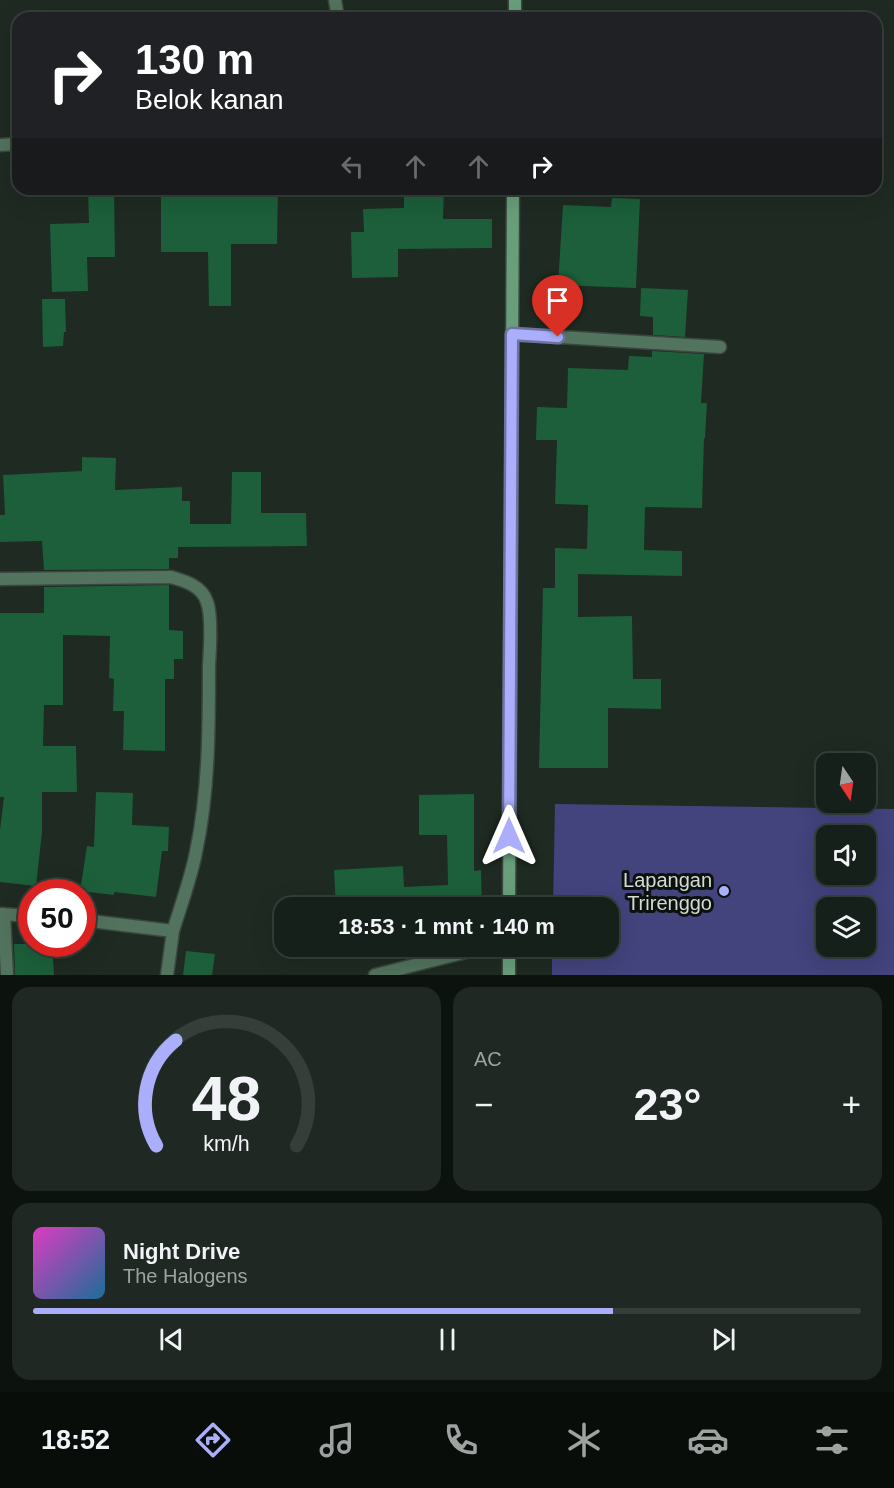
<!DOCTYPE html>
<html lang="id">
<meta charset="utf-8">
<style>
:root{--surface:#16201a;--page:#1f2823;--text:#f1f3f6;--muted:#9ea3a2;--line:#353e39;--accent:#abaffb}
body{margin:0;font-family:Arial,sans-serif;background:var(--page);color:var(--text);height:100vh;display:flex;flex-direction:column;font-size:22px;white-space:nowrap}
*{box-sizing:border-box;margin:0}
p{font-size:20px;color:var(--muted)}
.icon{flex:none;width:33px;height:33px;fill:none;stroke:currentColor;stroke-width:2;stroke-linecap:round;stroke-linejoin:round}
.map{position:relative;height:975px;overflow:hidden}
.panel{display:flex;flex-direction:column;gap:12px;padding:12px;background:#0c120e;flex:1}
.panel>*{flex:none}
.hud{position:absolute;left:12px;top:12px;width:870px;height:183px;border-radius:18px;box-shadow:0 6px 24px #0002,0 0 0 2px var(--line);background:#202124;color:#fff;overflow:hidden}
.needle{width:39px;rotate:167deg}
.controls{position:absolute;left:816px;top:753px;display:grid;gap:12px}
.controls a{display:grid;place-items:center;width:60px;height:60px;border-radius:12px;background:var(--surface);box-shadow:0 6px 24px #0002,0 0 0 2px var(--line);font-size:30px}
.speed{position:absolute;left:18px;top:879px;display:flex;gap:12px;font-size:30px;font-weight:700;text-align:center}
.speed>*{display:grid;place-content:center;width:78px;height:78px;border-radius:50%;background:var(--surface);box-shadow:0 6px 24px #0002,0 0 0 2px var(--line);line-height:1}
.speed .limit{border:9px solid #d22;background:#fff;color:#111}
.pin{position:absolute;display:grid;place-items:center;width:51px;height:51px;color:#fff;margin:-62px -26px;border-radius:50% 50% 50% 0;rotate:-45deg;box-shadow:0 0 6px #0007}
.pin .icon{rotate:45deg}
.me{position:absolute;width:66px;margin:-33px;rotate:0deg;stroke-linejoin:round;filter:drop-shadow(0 0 4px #0008)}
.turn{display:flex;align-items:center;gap:21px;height:126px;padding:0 24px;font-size:27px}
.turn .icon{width:78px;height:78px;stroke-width:2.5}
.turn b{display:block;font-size:42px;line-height:51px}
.lanes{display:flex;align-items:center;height:57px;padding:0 24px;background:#0003;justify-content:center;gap:30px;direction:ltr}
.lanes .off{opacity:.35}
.big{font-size:45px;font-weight:600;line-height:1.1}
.panel .tile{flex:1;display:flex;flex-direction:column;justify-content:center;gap:9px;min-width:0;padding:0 21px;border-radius:18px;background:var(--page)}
.panel .dial{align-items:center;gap:0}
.dial svg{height:156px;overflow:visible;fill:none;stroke:var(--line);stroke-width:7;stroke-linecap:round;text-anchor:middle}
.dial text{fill:var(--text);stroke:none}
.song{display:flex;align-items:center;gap:18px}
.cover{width:72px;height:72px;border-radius:9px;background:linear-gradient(135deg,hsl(310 70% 55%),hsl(200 70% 35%))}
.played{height:6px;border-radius:3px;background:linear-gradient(90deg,var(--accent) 70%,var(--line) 70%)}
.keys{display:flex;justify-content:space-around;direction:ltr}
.heat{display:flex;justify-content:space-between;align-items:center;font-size:33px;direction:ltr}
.panel .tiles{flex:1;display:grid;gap:12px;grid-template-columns:1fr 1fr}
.tile:last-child{grid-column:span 2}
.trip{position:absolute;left:274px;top:897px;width:345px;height:60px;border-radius:18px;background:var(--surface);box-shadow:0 6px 24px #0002,0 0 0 2px var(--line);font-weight:600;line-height:60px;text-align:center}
.tabs{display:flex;height:96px;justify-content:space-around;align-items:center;background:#090d0a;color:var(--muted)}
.tabs .icon{width:42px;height:42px}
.tabs .selected{color:var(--accent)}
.tabs b{font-size:27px;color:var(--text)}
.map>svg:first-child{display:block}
</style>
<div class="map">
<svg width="894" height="975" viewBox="0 0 894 975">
<rect width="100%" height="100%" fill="#1e2a22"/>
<!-- green -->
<path fill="#43437d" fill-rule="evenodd" d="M 555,804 L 894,809 L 894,975 L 552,975 L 552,947 L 609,946 L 609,908 L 553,907 ZM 826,836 L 866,836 L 866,874 L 826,874 ZM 826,908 L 866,908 L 866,946 L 826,946 Z"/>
<!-- building -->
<path fill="#1c5f3a" d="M 88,189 L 114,189 L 115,257 L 87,257 L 88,291 L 52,292 L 50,224 L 89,223 Z
M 161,189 L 278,189 L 277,244 L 231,244 L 231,306 L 209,306 L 208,252 L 161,252 Z
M 404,189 L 444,189 L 443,219 L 492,219 L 492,248 L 398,249 L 398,277 L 352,278 L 351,232 L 364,232 L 363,209 L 404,208 Z
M 612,198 L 640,199 L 636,288 L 558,285 L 563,205 L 611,207 Z
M 641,288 L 688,290 L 685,337 L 653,335 L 653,317 L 640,316 Z
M 42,299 L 65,299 L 66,332 L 64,332 L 63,346 L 43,347 Z
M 652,351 L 704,354 L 701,403 L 707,403 L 705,438 L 704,438 L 702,508 L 645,507 L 644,550 L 682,551 L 682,576 L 578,574 L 578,617 L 632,616 L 633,679 L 661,679 L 661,709 L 608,708 L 608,768 L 539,768 L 543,588 L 555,588 L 555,548 L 587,549 L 588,505 L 555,504 L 557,440 L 536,440 L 537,407 L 567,408 L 568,368 L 628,370 L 629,356 L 652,357 Z
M 82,457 L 116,458 L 115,490 L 182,487 L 182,501 L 190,501 L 190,524 L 231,524 L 232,472 L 261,472 L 261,513 L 306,513 L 307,546 L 178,547 L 178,558 L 169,558 L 169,569 L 44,570 L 42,541 L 0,542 L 0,515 L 5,515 L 3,475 L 82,471 Z
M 169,585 L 169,630 L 183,631 L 183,659 L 174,659 L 174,679 L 165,679 L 165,751 L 123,750 L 124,711 L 113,711 L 114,679 L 109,678 L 110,636 L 63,635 L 63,705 L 44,705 L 43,746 L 76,746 L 77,792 L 42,792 L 42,832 L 36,886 L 0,882 L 0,830 L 4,797 L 0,797 L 0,613 L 44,613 L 44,587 Z
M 96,792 L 133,793 L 132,825 L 169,827 L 168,851 L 162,851 L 156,897 L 114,892 L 114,895 L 80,891 L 87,846 L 94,847 Z
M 474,794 L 474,871 L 481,870 L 482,908 L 336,908 L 334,870 L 403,866 L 404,887 L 448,885 L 447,835 L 419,835 L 419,795 Z
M 14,944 L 52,944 L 54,975 L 15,975 Z
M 186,951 L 215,954 L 212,975 L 183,975 Z"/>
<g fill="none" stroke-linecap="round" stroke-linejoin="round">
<!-- street casing -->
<g stroke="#3b463f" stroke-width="15">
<path id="street" d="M 335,0 L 338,18
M 0,145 L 18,144
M 512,334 L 720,347
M 0,579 L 171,577 C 185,581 202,586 207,602 C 212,615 210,650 209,665 C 209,727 209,791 196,852 C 191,878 181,905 173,931
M 0,914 L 32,916
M 4,914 L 7,975
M 82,920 L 173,931 L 167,975
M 375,975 L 490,946"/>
</g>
<!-- secondary casing -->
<g stroke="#3b463f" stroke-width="15">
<path id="secondary" d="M 515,18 L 515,0
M 509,908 L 513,189
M 509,946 L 509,975"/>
</g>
<!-- street -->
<use href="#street" stroke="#52735d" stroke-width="12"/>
<!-- secondary -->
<use href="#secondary" stroke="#699e7b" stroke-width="12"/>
</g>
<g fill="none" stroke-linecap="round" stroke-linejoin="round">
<!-- route casing -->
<g stroke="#6f72a3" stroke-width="15">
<path id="route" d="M 509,836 L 512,334 L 558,337"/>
</g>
<!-- route -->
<use href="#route" stroke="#abaffb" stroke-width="10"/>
</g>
<!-- markers -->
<circle fill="#abaffb" stroke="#0c110e" stroke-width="2" cx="724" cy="891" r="6"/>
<g text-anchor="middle" stroke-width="6" stroke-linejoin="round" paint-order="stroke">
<!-- poi labels -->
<g font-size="20" fill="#d3dbd5" stroke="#0c110e" text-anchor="end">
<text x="712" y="887">Lapangan<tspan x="712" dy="23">Trirenggo</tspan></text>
</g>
</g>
</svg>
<div class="controls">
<a><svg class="needle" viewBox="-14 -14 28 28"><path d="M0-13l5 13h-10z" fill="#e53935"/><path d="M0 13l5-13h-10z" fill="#9ea3a2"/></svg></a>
<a><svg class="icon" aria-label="sound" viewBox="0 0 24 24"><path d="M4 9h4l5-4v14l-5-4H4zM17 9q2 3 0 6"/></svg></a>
<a><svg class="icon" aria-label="layers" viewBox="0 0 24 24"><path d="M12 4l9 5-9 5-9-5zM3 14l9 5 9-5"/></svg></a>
</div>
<div class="speed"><div class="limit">50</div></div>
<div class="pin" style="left:558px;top:337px;background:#d93025"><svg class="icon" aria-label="arrive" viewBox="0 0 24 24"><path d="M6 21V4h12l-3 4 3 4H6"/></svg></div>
<svg class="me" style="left:509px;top:836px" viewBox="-20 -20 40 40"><path d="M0-17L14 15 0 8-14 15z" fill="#abaffb" stroke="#fff" stroke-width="4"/></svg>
<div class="trip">18:53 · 1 mnt · 140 m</div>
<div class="hud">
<div class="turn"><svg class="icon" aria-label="right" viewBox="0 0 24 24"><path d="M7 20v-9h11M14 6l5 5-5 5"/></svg><div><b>130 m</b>Belok kanan</div></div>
<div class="lanes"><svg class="icon off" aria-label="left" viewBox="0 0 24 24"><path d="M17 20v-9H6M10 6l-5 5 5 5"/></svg><svg class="icon off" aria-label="ahead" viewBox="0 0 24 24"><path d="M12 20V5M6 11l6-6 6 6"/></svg><svg class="icon off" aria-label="ahead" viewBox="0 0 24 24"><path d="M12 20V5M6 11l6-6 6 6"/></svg><svg class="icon" aria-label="right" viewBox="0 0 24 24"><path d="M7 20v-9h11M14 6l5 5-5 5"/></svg></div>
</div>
</div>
<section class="panel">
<div class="tiles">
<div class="tile dial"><svg viewBox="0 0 100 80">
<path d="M14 69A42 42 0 1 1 86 69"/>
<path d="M14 69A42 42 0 0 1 24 15" stroke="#abaffb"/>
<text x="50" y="56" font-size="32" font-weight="700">48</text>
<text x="50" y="72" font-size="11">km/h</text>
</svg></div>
<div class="tile"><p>AC</p>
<div class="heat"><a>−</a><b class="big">23°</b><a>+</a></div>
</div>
<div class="tile">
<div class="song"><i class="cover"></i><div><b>Night Drive</b><p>The Halogens</p></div></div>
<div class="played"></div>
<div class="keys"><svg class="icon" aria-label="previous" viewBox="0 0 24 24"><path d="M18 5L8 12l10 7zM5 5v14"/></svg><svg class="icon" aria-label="pause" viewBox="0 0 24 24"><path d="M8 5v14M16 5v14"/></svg><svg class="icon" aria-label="next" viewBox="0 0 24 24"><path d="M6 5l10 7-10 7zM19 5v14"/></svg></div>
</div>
</div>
</section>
<nav class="tabs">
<b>18:52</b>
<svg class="icon selected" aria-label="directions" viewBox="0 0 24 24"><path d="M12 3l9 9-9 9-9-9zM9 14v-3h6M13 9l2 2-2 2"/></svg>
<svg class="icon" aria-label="music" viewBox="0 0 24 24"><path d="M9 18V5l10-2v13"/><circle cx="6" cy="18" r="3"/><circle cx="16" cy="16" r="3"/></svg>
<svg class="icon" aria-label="phone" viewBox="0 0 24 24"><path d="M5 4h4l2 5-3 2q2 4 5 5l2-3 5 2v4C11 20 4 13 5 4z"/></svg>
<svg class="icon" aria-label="climate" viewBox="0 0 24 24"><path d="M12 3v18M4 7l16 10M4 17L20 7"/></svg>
<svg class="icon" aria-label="car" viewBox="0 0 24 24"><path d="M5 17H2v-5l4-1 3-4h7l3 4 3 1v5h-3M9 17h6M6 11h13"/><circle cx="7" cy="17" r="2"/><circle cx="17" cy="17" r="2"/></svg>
<svg class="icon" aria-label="filters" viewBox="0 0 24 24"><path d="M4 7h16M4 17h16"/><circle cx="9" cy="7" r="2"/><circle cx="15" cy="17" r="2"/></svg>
</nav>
